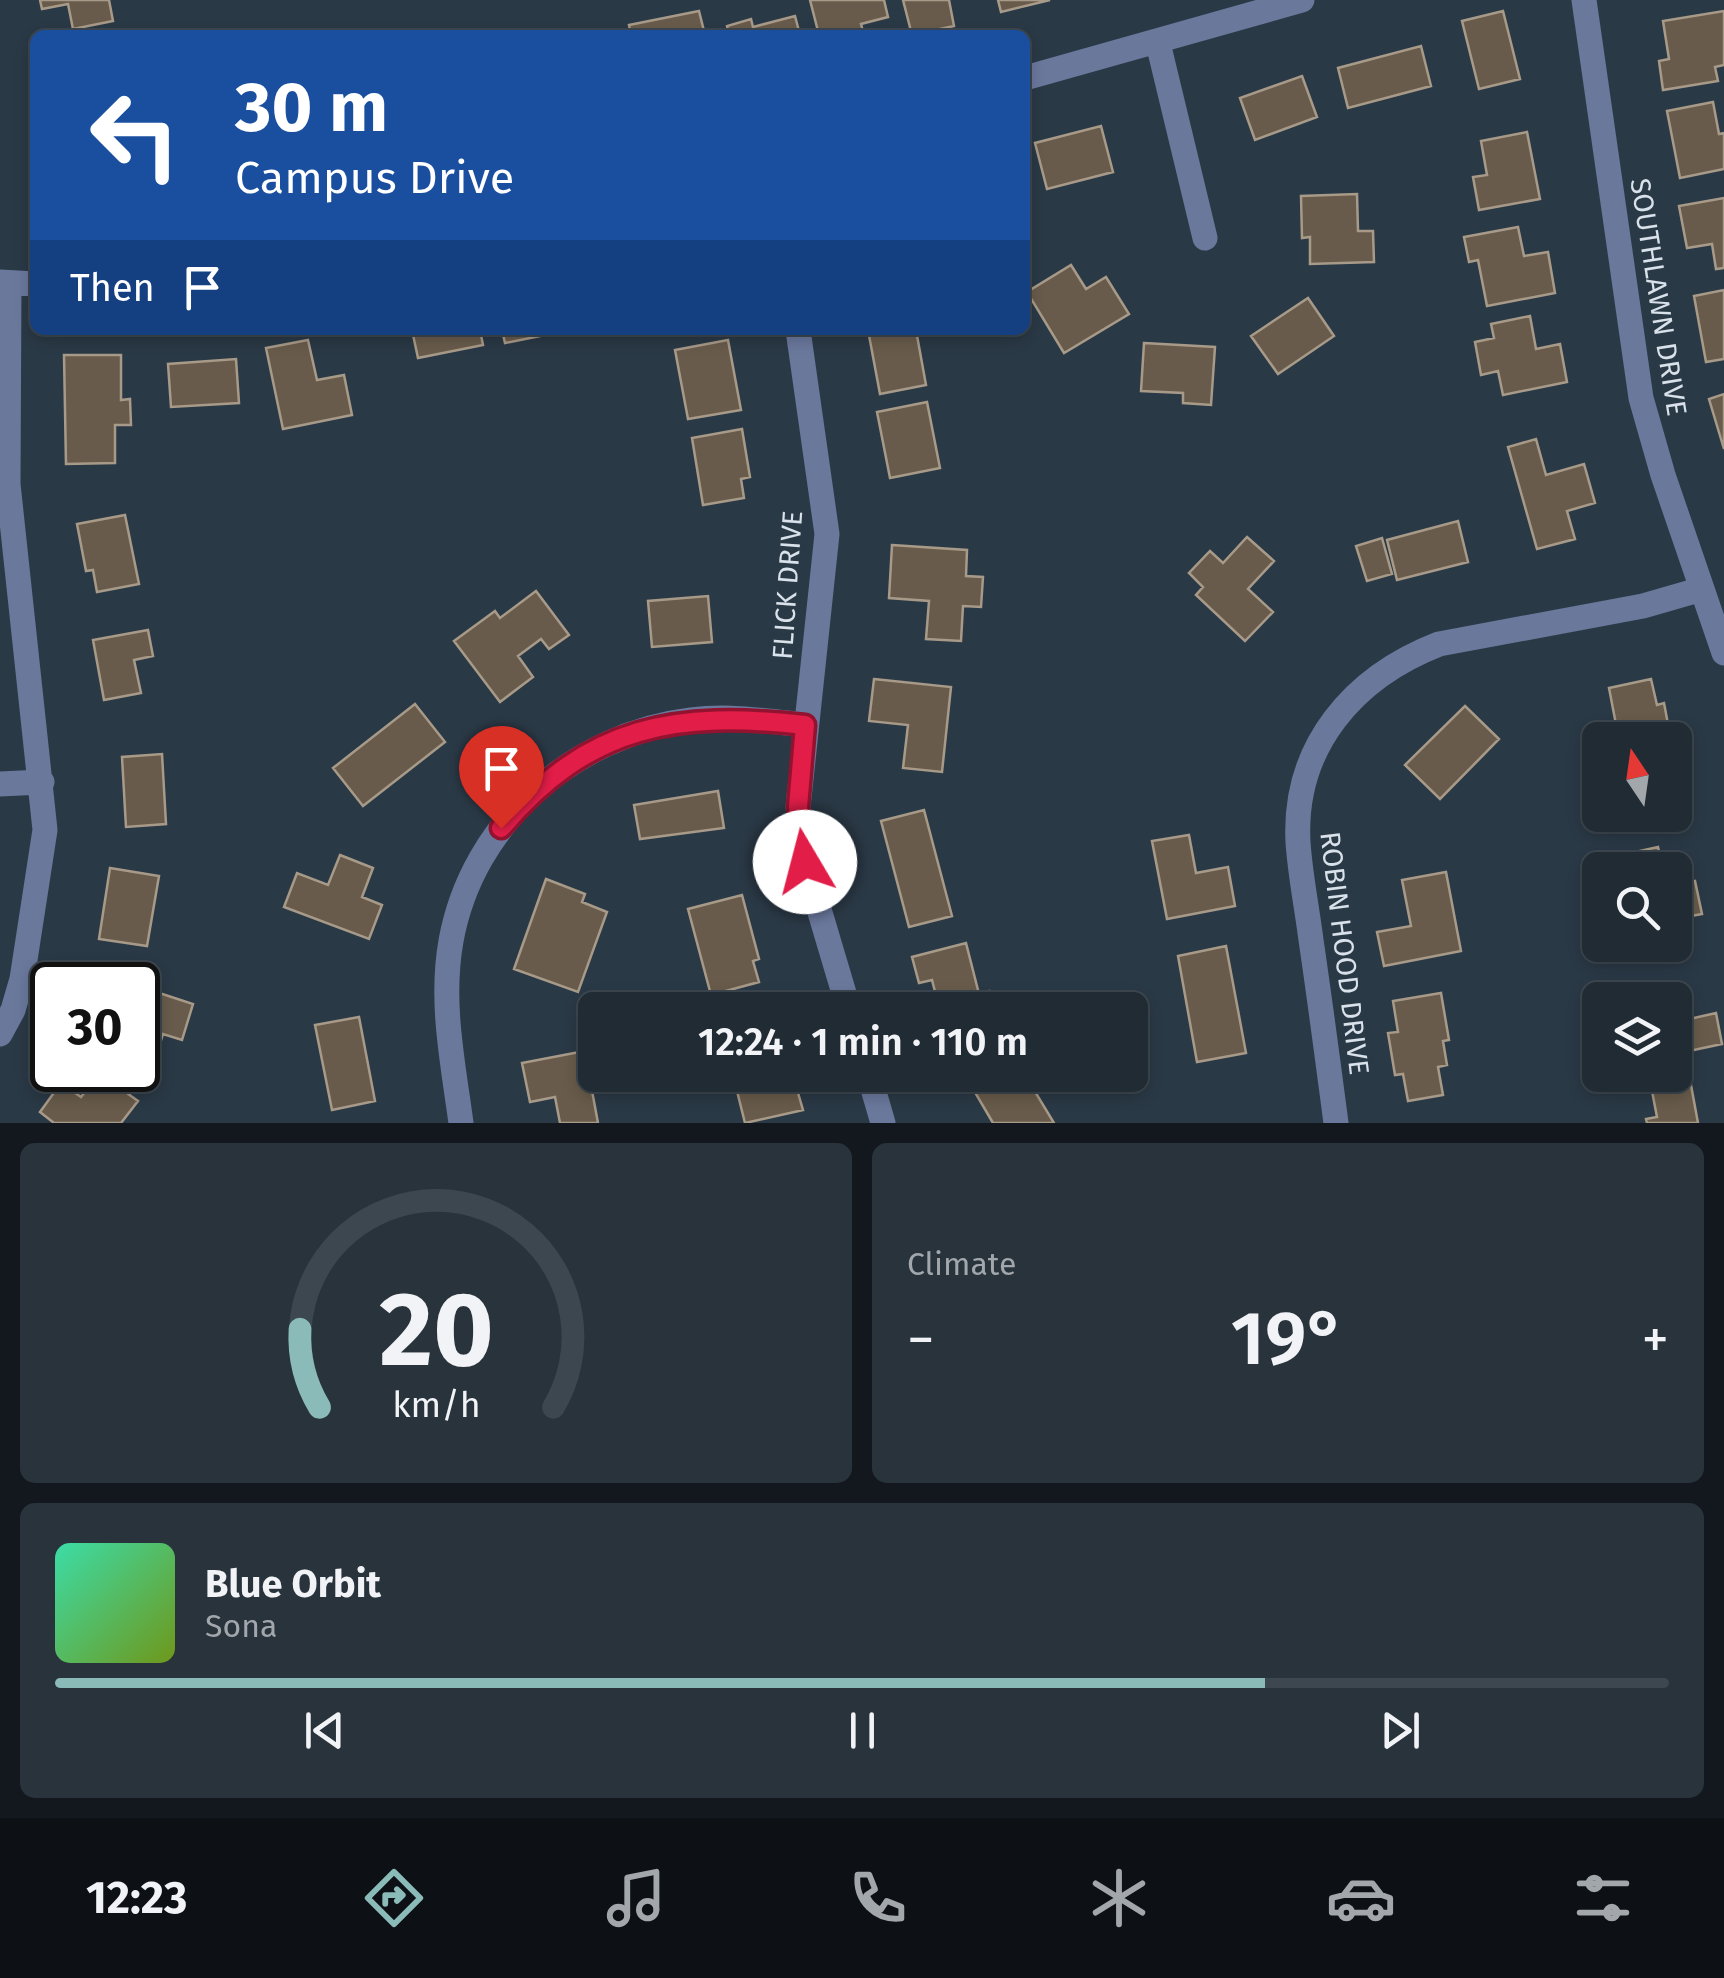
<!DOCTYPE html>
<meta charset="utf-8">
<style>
:root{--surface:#202b34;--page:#28333c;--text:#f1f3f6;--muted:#a2a7ac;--line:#3d474f;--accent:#8bbbb9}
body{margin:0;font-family:"Fira Sans",sans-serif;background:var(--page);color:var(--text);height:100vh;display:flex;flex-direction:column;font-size:38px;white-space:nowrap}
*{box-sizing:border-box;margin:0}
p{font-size:32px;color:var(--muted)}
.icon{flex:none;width:55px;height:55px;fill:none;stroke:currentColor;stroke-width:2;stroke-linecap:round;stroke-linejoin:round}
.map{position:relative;height:1123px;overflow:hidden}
.details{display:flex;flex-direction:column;gap:20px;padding:20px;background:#12181d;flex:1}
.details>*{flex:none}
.hud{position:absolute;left:30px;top:30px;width:1000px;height:305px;border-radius:15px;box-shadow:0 5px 15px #0003,0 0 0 2px var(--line);background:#1a4fa0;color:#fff;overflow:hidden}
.needle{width:65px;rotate:347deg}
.fabs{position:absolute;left:1582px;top:722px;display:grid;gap:20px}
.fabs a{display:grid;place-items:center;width:110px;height:110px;border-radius:15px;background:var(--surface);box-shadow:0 5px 15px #0003,0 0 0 2px var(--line);font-size:50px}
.speed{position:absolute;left:30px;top:962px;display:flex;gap:20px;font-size:50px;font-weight:700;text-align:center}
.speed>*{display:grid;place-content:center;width:130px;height:130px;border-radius:50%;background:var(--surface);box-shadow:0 5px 15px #0003,0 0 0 2px var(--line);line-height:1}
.speed .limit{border:5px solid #111;border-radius:15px;background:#fff;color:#111}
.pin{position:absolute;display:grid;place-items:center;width:85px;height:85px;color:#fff;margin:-102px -42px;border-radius:50% 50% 50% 0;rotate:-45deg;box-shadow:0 0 10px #0007}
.pin .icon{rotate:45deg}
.me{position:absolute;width:110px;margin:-55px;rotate:352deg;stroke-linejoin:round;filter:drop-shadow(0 0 8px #0008)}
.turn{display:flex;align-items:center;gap:35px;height:210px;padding:0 40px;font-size:45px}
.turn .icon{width:130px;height:130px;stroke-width:2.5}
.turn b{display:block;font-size:70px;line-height:85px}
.then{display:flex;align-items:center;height:95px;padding:0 40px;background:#0003;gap:20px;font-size:38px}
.big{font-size:75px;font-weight:600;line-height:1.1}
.details .card{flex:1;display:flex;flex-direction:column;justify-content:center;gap:15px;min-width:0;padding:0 35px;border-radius:15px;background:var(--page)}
.details .dial{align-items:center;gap:0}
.dial svg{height:260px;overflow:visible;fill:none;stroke:var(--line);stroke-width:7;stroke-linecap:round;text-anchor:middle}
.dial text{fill:var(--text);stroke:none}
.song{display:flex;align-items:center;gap:30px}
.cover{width:120px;height:120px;border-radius:15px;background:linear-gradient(135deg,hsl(160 70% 55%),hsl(80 70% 35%))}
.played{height:10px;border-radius:5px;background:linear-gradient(90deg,var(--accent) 75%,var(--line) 75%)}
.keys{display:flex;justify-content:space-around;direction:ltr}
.heat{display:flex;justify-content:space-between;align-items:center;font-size:55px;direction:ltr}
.details .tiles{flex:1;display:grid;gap:20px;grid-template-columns:1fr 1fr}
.card:last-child{grid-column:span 2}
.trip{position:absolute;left:578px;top:992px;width:570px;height:100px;border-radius:15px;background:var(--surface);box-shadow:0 5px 15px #0003,0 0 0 2px var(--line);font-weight:600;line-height:100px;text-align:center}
.tabs{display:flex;height:160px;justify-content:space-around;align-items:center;background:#0d1115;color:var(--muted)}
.tabs .icon{width:70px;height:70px}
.tabs .on{color:var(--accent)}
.tabs b{font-size:45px;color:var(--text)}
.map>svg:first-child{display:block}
</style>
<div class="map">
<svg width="1724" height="1123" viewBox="0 0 1724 1123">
<rect width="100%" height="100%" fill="#2a3946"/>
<!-- building -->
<path fill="#685b4b" stroke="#a89a88" stroke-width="2.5" d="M 40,0 L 109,0 L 113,21 L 73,29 L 68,4 L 42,9 Z
M 810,0 L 884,0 L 888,17 L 861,24 L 864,35 L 819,35 Z
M 903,0 L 949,0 L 954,26 L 912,35 Z
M 998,0 L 1050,0 L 1001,12 Z
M 699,11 L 705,35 L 631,35 L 629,25 Z
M 1503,11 L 1520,79 L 1479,89 L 1462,21 Z
M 1724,11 L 1724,65 L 1715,67 L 1718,81 L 1663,90 L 1659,61 L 1669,59 L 1663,21 Z
M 795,16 L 800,35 L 729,35 L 727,26 L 751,19 L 753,27 Z
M 1421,46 L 1431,86 L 1348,108 L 1338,68 Z
M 1302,76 L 1317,117 L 1255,140 L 1240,98 Z
M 1713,102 L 1719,134 L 1724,133 L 1724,169 L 1680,178 L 1667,111 Z
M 1101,126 L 1113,172 L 1047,189 L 1035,143 Z
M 1527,132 L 1540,199 L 1479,210 L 1473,177 L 1487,175 L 1481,141 Z
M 1357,194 L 1358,231 L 1373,231 L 1374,262 L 1310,264 L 1310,237 L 1302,238 L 1301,196 Z
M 1724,198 L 1724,268 L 1716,269 L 1712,244 L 1687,248 L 1679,206 Z
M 1518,227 L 1524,256 L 1548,252 L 1555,293 L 1487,306 L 1478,260 L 1469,262 L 1464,237 Z
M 1071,265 L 1086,289 L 1106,277 L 1129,314 L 1064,353 L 1027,292 Z
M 1724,290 L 1724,359 L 1706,362 L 1694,296 Z
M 1308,298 L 1334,336 L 1278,374 L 1251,336 Z
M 1530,316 L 1536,349 L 1560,344 L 1567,382 L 1503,395 L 1498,371 L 1481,375 L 1475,342 L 1494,338 L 1491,324 Z
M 412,330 L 480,330 L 483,345 L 418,358 Z
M 502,330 L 570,330 L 505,343 Z
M 868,330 L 916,330 L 926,385 L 880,394 Z
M 308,340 L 317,380 L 344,375 L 352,415 L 283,429 L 266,348 Z
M 728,340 L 741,410 L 688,419 L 675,350 Z
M 1144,343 L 1215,347 L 1211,405 L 1183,403 L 1183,393 L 1141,391 Z
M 64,355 L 121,355 L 121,400 L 130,399 L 131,425 L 115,425 L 115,463 L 66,464 Z
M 236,359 L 239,403 L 171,407 L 168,364 Z
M 1724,394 L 1724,449 L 1709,399 Z
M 927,402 L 940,468 L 890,478 L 877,412 Z
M 742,429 L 750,477 L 741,479 L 744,498 L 703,505 L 692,438 Z
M 1536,439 L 1546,475 L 1584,464 L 1595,503 L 1567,511 L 1575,539 L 1537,549 L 1508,447 Z
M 125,515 L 139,584 L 97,592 L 93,570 L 86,571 L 77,524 Z
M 1458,521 L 1468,562 L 1397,580 L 1387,540 Z
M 1247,537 L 1274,561 L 1248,589 L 1273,612 L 1245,641 L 1196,595 L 1203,587 L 1189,573 L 1210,551 L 1223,563 Z
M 1382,538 L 1392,574 L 1367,581 L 1356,546 Z
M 892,545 L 967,550 L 966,576 L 983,577 L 981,607 L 963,606 L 961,641 L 926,639 L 929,601 L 889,598 Z
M 536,591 L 569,635 L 549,649 L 541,639 L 518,656 L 533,677 L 500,702 L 454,641 L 495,611 L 500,618 Z
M 708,596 L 712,642 L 652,647 L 648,601 Z
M 148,630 L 153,656 L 134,660 L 141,693 L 104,700 L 93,640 Z
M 874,679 L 951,687 L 942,772 L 903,768 L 908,725 L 869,721 Z
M 1651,679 L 1657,705 L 1664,703 L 1671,740 L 1619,740 L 1609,688 Z
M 415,704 L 445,742 L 363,806 L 333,768 Z
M 1465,706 L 1499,739 L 1440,799 L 1405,765 Z
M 162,754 L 166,824 L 126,827 L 122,757 Z
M 718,791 L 724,828 L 640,839 L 634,805 Z
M 924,810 L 952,916 L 909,927 L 881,821 Z
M 1189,835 L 1196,873 L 1228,867 L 1235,906 L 1167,919 L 1152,841 Z
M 1658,847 L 1663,870 L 1601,870 L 1599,860 Z
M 340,855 L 373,868 L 362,897 L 382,905 L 369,939 L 284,907 L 297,873 L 328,885 Z
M 110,868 L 159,876 L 147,946 L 99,939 Z
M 1446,872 L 1461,951 L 1384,966 L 1377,932 L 1411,926 L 1402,880 Z
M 546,879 L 585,894 L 582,902 L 607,912 L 578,992 L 514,969 Z
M 1695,881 L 1702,914 L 1675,919 L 1675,885 Z
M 742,895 L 759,959 L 753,961 L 759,982 L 711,995 L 688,909 Z
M 966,943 L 979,994 L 989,991 L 994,1010 L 931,1010 L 939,1007 L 932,980 L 919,983 L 912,957 Z
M 1226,946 L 1246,1053 L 1197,1062 L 1178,956 Z
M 138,986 L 193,1004 L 182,1040 L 163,1034 L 155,1060 L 138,1055 Z
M 1678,988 L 1685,1020 L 1716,1013 L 1722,1044 L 1675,1054 L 1675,1000 L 1634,1000 L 1633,997 Z
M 1441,993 L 1449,1040 L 1443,1041 L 1447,1065 L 1438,1067 L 1443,1095 L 1408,1101 L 1403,1074 L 1395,1075 L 1388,1033 L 1398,1032 L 1393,1001 Z
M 359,1017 L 375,1101 L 332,1110 L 315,1025 Z
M 595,1049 L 595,1075 L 618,1075 L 590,1080 L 598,1123 L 560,1123 L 555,1097 L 530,1102 L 522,1063 Z
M 99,1073 L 138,1101 L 121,1123 L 54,1123 L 40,1112 L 61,1083 L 81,1097 Z
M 733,1075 L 777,1075 L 779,1083 L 794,1079 L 803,1110 L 745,1123 Z
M 997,1075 L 1025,1075 L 1054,1123 L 993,1123 L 973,1089 Z
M 1691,1085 L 1698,1123 L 1647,1123 L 1646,1119 L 1657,1117 L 1652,1091 Z"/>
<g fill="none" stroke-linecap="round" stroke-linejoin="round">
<!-- minor -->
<path stroke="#6a789c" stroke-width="25" d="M 1584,0 L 1641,398 L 1663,475 L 1724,653
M 1158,43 L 1205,238
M 1025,78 L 1302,0
M 0,282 L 35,284
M 798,330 L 827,534 L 798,807 L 805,862 L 849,1010
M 0,784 L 42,782
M 0,1034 L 13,1010 L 22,979 L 45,830 L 8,484 L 9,283
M 869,1075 L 883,1123
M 461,1123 C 453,1063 440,1002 451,941 C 472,823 574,734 691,720 C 729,715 768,721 805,725
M 1336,1123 C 1328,1062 1320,1001 1311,940 C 1307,908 1300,874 1298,842 C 1293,746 1354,677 1439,644 L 1643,606 L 1702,589"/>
</g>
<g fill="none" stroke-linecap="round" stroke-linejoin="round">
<!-- route casing -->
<g stroke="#92132f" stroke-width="25">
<path id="route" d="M 501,828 C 589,724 677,711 805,725 L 798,807 L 805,862"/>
</g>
<!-- route -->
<use href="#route" stroke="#e11d48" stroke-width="18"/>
</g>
<g text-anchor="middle" stroke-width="10" stroke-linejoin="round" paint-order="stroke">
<!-- street labels -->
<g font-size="28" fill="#d9e2eb" stroke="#2a3946">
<text transform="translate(1659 297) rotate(81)" y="10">SOUTHLAWN DRIVE</text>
<text transform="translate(787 585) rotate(-86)" y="10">FLICK DRIVE</text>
<text transform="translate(1345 953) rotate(83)" y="10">ROBIN HOOD DRIVE</text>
</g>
</g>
</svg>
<div class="fabs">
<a><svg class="needle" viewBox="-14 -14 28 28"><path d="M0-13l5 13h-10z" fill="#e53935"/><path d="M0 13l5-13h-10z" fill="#a2a7ac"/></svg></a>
<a><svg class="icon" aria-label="search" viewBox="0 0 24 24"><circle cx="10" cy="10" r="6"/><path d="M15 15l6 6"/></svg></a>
<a><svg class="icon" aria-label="layers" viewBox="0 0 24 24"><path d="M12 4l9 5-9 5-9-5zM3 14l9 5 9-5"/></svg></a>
</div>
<div class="speed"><div class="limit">30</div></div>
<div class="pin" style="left:501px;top:828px;background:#d93025"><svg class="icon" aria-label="arrive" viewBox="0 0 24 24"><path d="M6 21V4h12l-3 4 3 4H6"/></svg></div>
<svg class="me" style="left:805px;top:862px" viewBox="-20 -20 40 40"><circle r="19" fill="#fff"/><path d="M0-13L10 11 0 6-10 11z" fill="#e11d48"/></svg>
<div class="trip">12:24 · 1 min · 110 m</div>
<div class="hud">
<div class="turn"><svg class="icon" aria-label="left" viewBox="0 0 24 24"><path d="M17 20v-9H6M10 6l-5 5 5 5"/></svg><div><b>30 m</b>Campus Drive</div></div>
<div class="then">Then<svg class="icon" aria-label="arrive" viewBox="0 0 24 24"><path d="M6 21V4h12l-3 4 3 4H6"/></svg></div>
</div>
</div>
<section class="details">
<div class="tiles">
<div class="card dial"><svg viewBox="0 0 100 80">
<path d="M14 69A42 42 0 1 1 86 69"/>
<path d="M14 69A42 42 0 0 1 8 45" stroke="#8bbbb9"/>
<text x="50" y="56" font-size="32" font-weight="700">20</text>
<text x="50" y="72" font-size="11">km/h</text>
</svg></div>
<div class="card"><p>Climate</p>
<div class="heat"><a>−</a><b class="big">19°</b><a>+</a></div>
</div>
<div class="card">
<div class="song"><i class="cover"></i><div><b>Blue Orbit</b><p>Sona</p></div></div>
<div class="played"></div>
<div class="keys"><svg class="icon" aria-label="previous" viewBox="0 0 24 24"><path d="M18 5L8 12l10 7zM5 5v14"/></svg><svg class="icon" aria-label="pause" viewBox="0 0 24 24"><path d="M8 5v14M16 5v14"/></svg><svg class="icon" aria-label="next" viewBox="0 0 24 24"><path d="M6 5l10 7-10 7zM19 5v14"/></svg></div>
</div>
</div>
</section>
<nav class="tabs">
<b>12:23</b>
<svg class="icon on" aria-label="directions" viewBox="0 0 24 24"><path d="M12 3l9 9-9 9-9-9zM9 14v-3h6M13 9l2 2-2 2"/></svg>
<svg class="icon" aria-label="music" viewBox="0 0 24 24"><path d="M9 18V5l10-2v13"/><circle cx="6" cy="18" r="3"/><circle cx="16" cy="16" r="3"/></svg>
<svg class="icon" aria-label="phone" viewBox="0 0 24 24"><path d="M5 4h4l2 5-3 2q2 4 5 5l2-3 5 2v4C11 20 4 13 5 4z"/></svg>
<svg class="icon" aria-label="climate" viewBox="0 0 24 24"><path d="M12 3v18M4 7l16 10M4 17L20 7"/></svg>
<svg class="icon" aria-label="car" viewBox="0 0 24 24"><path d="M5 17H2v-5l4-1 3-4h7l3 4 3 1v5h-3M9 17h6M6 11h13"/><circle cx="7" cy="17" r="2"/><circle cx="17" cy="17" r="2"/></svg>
<svg class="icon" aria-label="filters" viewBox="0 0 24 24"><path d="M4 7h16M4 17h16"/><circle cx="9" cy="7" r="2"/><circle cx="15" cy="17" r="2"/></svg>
</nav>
